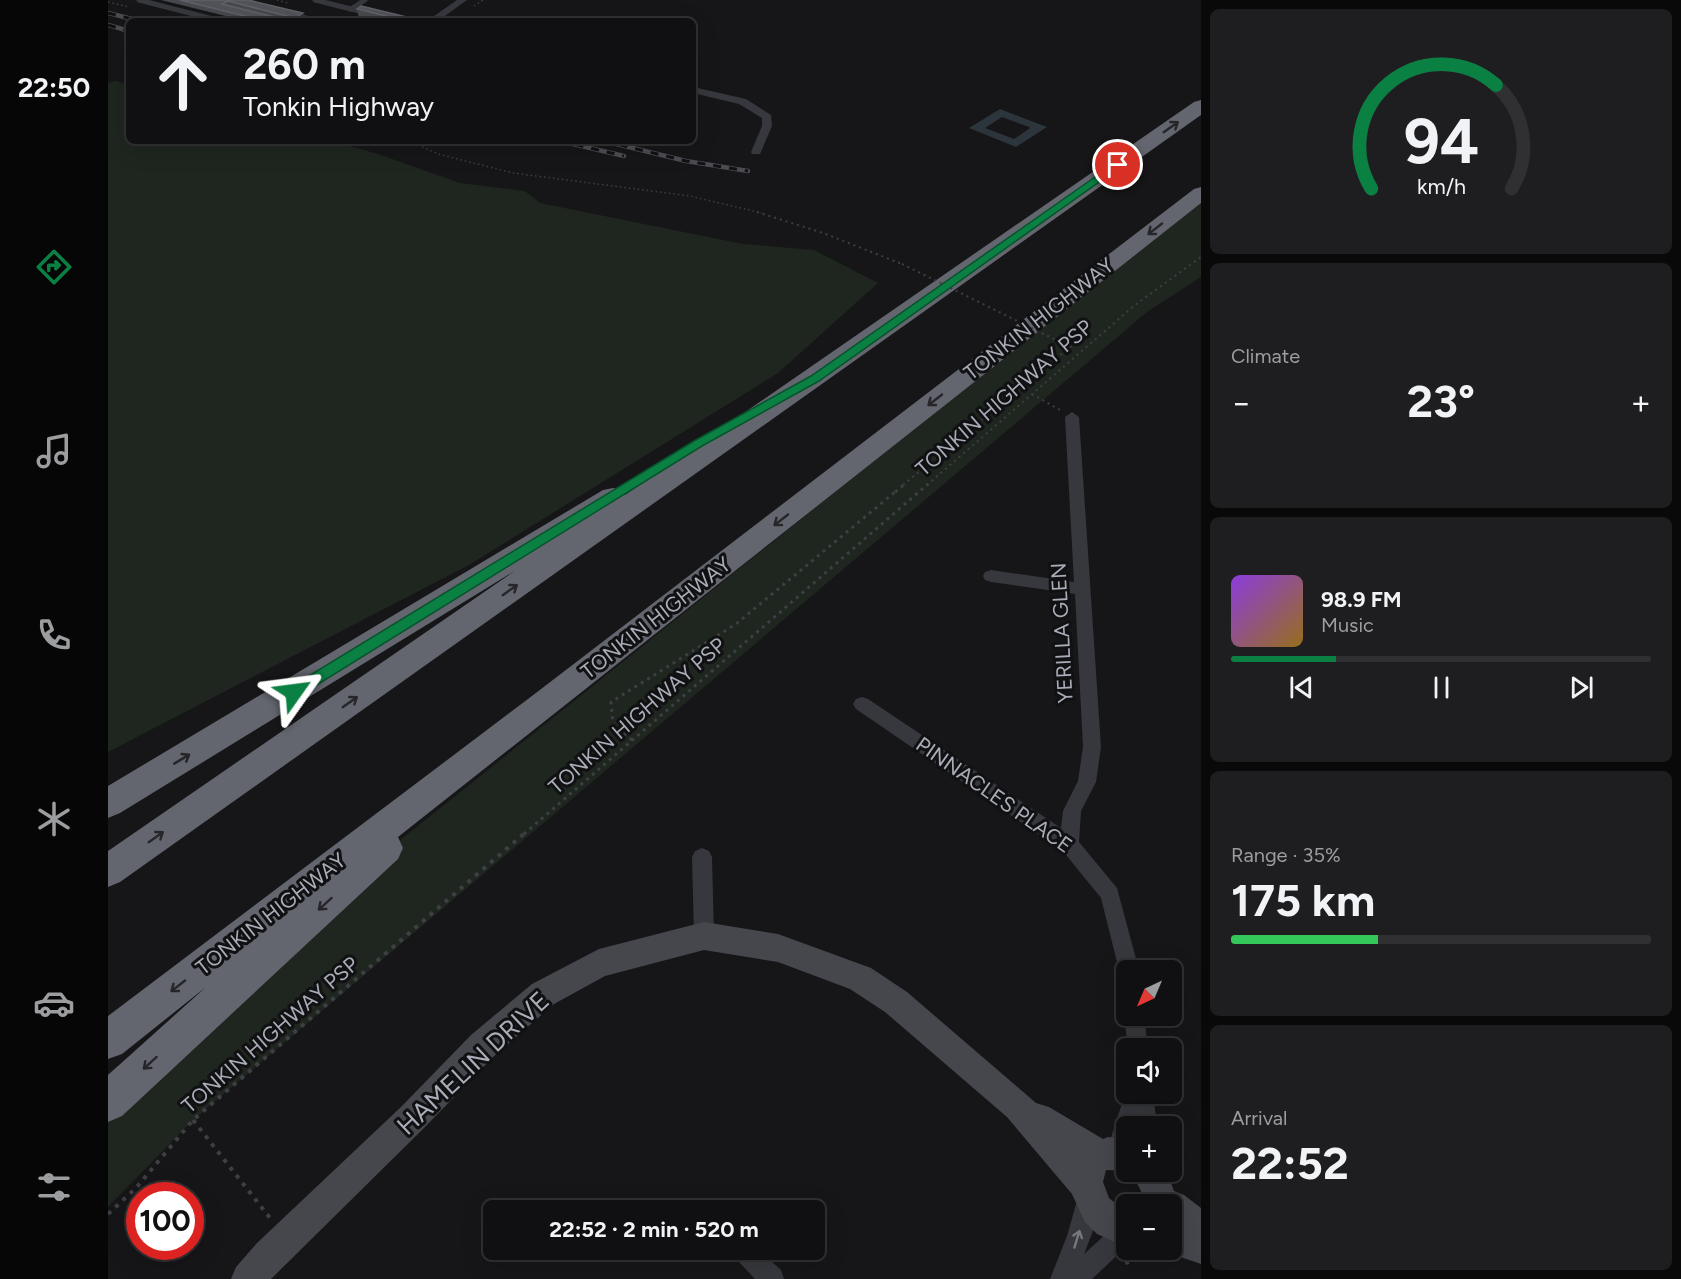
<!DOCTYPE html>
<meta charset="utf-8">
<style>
:root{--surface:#101012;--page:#1e1e20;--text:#f1f3f6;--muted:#9c9d9f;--line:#303032;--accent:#0b8043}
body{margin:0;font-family:Figtree,sans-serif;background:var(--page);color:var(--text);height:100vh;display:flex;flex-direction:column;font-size:22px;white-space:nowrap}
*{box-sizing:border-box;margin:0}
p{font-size:20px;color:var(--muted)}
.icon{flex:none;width:33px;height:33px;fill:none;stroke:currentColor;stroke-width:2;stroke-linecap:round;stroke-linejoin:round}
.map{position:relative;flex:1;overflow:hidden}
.panel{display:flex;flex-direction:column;gap:9px;padding:9px;background:#09090a;width:480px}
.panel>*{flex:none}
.top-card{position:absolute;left:18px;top:18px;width:570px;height:126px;border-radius:9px;box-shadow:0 6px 24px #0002,0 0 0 2px var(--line);background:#101012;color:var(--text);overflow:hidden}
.needle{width:39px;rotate:224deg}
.controls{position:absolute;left:1008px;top:960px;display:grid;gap:12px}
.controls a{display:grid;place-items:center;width:66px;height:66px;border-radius:9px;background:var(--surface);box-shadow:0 6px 24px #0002,0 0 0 2px var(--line);font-size:30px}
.speed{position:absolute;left:18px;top:1182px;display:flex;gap:12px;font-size:30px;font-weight:700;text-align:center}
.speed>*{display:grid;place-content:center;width:78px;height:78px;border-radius:50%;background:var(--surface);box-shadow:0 6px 24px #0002,0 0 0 2px var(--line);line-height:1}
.speed .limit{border:9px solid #d22;background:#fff;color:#111}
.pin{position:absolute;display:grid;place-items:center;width:51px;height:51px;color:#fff;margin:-26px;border:3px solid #fff;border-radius:50%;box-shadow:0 2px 6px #0007}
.me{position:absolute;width:66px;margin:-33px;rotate:59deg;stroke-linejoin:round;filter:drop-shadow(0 0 4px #0008)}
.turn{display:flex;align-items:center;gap:21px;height:126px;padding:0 18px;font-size:27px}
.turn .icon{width:78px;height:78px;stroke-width:2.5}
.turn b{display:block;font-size:42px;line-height:51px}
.big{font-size:45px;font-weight:700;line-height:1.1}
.panel .widget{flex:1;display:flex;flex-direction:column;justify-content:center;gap:9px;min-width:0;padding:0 21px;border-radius:9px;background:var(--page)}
.panel .dial{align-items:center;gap:0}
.dial svg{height:156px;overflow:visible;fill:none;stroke:var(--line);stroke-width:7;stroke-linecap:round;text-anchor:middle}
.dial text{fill:var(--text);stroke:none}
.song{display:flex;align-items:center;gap:18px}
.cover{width:72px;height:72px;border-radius:9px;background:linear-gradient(135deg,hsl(270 70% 55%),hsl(40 70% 35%))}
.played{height:6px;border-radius:3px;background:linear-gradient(90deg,var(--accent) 25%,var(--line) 25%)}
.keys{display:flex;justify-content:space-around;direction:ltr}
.heat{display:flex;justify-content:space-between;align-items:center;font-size:33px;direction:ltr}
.charge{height:9px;border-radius:4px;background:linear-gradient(90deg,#34c759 35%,var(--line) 0)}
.trip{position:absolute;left:375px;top:1200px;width:342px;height:60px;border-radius:9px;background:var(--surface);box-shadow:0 6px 24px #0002,0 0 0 2px var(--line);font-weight:700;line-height:60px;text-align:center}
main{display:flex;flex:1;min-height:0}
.tabs{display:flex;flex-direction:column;width:108px;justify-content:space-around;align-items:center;background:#060607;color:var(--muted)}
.tabs .icon{width:42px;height:42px}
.tabs .active{color:var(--accent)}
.tabs b{font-size:27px;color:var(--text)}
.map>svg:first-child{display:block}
</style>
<main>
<nav class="tabs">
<b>22:50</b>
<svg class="icon active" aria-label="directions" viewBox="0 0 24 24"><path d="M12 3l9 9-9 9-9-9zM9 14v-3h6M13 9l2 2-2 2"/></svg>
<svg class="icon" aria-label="music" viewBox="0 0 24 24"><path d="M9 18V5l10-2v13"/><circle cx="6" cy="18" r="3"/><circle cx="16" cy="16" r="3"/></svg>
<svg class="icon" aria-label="phone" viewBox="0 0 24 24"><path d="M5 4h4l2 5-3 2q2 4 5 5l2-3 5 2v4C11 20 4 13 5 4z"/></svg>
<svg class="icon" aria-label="climate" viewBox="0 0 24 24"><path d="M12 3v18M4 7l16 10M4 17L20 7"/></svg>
<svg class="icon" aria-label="car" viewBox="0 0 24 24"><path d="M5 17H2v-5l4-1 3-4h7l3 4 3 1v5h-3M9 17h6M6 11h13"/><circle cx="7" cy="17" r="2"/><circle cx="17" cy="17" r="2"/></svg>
<svg class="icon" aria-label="filters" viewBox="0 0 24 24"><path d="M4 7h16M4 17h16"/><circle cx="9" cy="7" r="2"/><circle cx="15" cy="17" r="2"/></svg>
</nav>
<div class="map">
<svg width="1093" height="1279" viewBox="0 0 1093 1279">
<rect width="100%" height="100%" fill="#161618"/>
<!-- green -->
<path fill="#1e261f" d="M 8,81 L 21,85 L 21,141 L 224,141 L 270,154 L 352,183 L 417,191 L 432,203 L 635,244 L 706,250 L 770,283 L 670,373 L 361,565 L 0,752 L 0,83 Z
M 1093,199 L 1093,277 L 1039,312 L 85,1120 L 0,1207 L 0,1074 Z"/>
<!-- water -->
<path fill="#2c353c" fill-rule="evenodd" d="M 892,109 L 939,127 L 908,147 L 861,128 ZM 894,117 L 921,127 L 922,128 L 906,139 L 877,128 Z"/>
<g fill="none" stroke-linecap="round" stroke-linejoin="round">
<!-- path-far3 -->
<path stroke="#3d3f44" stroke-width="1.5" stroke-dasharray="1.5 3" stroke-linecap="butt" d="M 169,0 L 180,3
M 0,2 L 21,7
M 366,6 L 375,0
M 302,141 L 330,154 L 405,173 L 582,196 L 654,213"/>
<!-- path-far2 -->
<path stroke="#3d3f44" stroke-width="2" stroke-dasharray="2 4" stroke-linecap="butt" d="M 649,212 L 715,233 L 794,264
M 962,347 L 977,333
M 924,394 L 954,411
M 819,485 L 1027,305 L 1093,257"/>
<!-- path-far1 -->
<path stroke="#3d3f44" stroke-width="3" stroke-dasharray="3 4.5" stroke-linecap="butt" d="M 524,740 L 505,725 L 503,702 L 628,624 L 787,492
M 416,834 L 820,484"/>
<!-- path -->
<path stroke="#3d3f44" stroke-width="4" stroke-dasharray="4 6" stroke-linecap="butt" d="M 85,1120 L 162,1218
M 0,1214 L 28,1188 L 85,1120 L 418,832
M 1017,1263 L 1035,1258 L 1048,1259"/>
<!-- lane -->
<path stroke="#37383d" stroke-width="5" d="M 31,0 L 113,21
M 207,0 L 243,9 L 257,0
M 185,14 L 207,21"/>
<!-- street -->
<path fill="#37383d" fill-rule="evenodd" d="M 349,0 L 359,0 L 330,21 L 319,21 Z
M 243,6 L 299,19 L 301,21 L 284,21 L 240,11 L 240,7 Z
M 585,87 L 638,99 L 663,115 L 664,126 L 652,154 L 644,154 L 643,152 L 654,126 L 654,118 L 631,104 L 585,93 Z
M 964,412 L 971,417 L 993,747 L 988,782 L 973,811 L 971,842 L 1009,888 L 1031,970 L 1018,970 L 1018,979 L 1014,977 L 1011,970 L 993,898 L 954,850 L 748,709 L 745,704 L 748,699 L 754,697 L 760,699 L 953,828 L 955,811 L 970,781 L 975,747 L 967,594 L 883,582 L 877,580 L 875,576 L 877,572 L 883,570 L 966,582 L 957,417 Z
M 594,848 L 601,851 L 604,857 L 606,936 L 603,943 L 596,945 L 589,943 L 586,936 L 584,857 L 587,851 Z
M 1018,1009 L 1018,1016 L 1036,1016 L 1040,1048 L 1020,1048 L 1016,1016 Z
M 1018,1091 L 1018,1094 L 1045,1094 L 1049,1126 L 1018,1126 L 1018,1157 L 1017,1161 L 1009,1164 L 1001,1161 L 998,1153 Z
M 980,1186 L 988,1190 C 996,1208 983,1236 976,1254 L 1010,1223 L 1018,1219 L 1018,1247 L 984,1279 L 942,1279 L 959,1236 L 972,1190 Z
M 626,1250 L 651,1250 L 673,1270 L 676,1279 L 647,1279 L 629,1260 Z"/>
<!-- secondary -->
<path fill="#45474d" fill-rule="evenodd" d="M 596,922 L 670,934 L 763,968 L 799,992 L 928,1103 L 941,1107 L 995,1139 L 1000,1137 L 1018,1139 L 1018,1171 L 998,1170 L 995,1182 L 1001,1198 L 1018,1212 L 1018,1247 L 989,1234 L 977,1222 L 964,1194 L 899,1117 L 777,1012 L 742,989 L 670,962 L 596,950 L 497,976 L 446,1004 L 385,1057 L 316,1128 L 163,1279 L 123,1279 L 128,1267 L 149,1243 L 294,1106 L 363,1035 L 424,984 L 491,949 Z
M 1023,1172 L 1059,1172 L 1066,1191 L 1076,1195 L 1093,1208 L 1093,1264 L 1052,1250 L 1064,1250 L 1064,1204 L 1034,1204 L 1033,1191 Z"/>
<!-- highway -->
<path fill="#63666e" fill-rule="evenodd" d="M 1093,100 L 1093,115 L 12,882 L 0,887 L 0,851 L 408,570 L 12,813 L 0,818 L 0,786 L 495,490 L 505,488 L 515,490 L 517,495 L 1086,102 Z
M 1093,187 L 1093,203 L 290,837 L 295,848 L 290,859 L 14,1116 L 0,1122 L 0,1075 L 98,987 L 14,1054 L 0,1059 L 0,1016 L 420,699 L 1086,189 Z"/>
<!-- rail casing -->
<g stroke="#4a4c52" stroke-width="4.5">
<path id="rail" d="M 0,13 L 32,21
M 0,25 L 21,31
M 452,141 L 516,156
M 496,141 L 578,161 L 640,171"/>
</g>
<!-- rail -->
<use href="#rail" stroke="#111113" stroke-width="3" stroke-dasharray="8" stroke-linecap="butt"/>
<!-- path-bridge-far1 -->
<path stroke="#3d3f44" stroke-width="2" stroke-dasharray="2 4" stroke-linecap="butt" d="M 794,264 L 962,347 L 795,485"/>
<!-- path-bridge -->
<path stroke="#3d3f44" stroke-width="3" stroke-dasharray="3 4.5" stroke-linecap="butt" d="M 787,492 L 797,484"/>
</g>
<!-- wall -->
<path fill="#47494d" d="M 53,0 L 140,0 L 206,21 L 138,21 Z
M 249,9 L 300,21 L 259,21 L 251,19 Z"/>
<!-- shaded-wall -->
<path fill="#2f3033" d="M 195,13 L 196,19 L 189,17 Z"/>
<!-- building -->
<path fill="#525359" stroke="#5f6168" stroke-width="1.5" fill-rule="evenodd" d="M 72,0 L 140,0 L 195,13 L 189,17 L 206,21 L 157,21 ZM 120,1 L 179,16 L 174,19 L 114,4 Z
M 253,6 L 299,17 L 295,20 L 249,9 Z
M 84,17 L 99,21 L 77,21 Z"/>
<!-- one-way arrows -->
<defs><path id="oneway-shaft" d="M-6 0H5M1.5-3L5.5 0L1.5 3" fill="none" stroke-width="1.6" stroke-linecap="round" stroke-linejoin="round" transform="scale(1.5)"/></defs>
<g stroke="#26262a">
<use href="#oneway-shaft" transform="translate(1063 127) rotate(-35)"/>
<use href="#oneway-shaft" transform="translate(1047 229) rotate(142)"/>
<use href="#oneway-shaft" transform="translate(827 400) rotate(142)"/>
<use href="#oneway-shaft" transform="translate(673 520) rotate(142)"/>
<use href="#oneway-shaft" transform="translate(402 590) rotate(-35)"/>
<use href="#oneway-shaft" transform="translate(242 702) rotate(-35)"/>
<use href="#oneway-shaft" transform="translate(74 759) rotate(-31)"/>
<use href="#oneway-shaft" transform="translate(48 837) rotate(-35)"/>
<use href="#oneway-shaft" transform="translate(217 904) rotate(138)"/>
<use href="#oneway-shaft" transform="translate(70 986) rotate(142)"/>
<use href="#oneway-shaft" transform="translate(42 1063) rotate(138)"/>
</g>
<use stroke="#757881" href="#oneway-shaft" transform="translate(969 1239) rotate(-73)"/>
<!-- route -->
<path fill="#0b8043" stroke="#07532c" stroke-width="1.5" d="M 1007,163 L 1015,165 L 711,381 L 594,446 L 191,696 L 181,696 L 179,692 L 181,688 L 586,441 L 703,376 Z"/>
<g text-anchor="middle" stroke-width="6" stroke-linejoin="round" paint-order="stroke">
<!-- street labels -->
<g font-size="21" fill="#a8adb8" stroke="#111113">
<text transform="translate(931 319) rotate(-38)" y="7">TONKIN HIGHWAY</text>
<text transform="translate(896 398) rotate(-41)" y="7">TONKIN HIGHWAY PSP</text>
<text transform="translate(548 618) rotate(-38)" y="7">TONKIN HIGHWAY</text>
<text transform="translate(954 633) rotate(-93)" y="7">YERILLA GLEN</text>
<text transform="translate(529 716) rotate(-41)" y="7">TONKIN HIGHWAY PSP</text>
<text transform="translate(886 795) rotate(35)" y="7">PINNACLES PLACE</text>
<text transform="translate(163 914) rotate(-38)" y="7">TONKIN HIGHWAY</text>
<text transform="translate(162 1035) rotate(-41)" y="7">TONKIN HIGHWAY PSP</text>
</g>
<!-- near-street labels -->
<g font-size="26" fill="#a8adb8" stroke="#111113">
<text transform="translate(365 1063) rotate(-43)" y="9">HAMELIN DRIVE</text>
</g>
</g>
</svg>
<div class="controls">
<a><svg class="needle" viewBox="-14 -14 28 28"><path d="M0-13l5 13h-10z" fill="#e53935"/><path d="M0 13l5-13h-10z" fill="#9c9d9f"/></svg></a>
<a><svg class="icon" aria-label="sound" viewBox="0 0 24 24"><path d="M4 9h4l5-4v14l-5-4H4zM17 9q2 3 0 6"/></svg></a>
<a>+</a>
<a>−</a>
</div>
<div class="speed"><div class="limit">100</div></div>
<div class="pin" style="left:1010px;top:165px;background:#d93025"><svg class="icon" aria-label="arrive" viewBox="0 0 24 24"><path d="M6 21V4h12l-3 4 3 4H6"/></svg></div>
<svg class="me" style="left:186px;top:692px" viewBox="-20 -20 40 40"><path d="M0-17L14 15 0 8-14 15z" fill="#0b8043" stroke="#fff" stroke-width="4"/></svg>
<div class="trip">22:52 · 2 min · 520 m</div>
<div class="top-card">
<div class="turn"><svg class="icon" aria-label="ahead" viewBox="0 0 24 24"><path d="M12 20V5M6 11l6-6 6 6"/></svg><div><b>260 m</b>Tonkin Highway</div></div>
</div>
</div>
<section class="panel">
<div class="widget dial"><svg viewBox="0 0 100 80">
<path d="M14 69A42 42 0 1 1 86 69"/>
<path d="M14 69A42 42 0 0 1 78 16" stroke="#0b8043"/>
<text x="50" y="56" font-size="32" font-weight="700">94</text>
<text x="50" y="72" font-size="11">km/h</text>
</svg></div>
<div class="widget"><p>Climate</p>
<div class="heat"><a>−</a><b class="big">23°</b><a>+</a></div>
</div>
<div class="widget">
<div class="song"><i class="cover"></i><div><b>98.9 FM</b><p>Music</p></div></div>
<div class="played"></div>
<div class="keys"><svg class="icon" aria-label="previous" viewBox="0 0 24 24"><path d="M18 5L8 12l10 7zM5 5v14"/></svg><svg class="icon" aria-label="pause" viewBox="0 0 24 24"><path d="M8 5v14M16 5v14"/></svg><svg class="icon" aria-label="next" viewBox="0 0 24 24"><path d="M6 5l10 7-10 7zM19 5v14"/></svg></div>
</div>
<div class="widget"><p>Range · 35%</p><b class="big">175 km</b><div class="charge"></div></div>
<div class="widget"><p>Arrival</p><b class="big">22:52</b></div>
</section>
</main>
